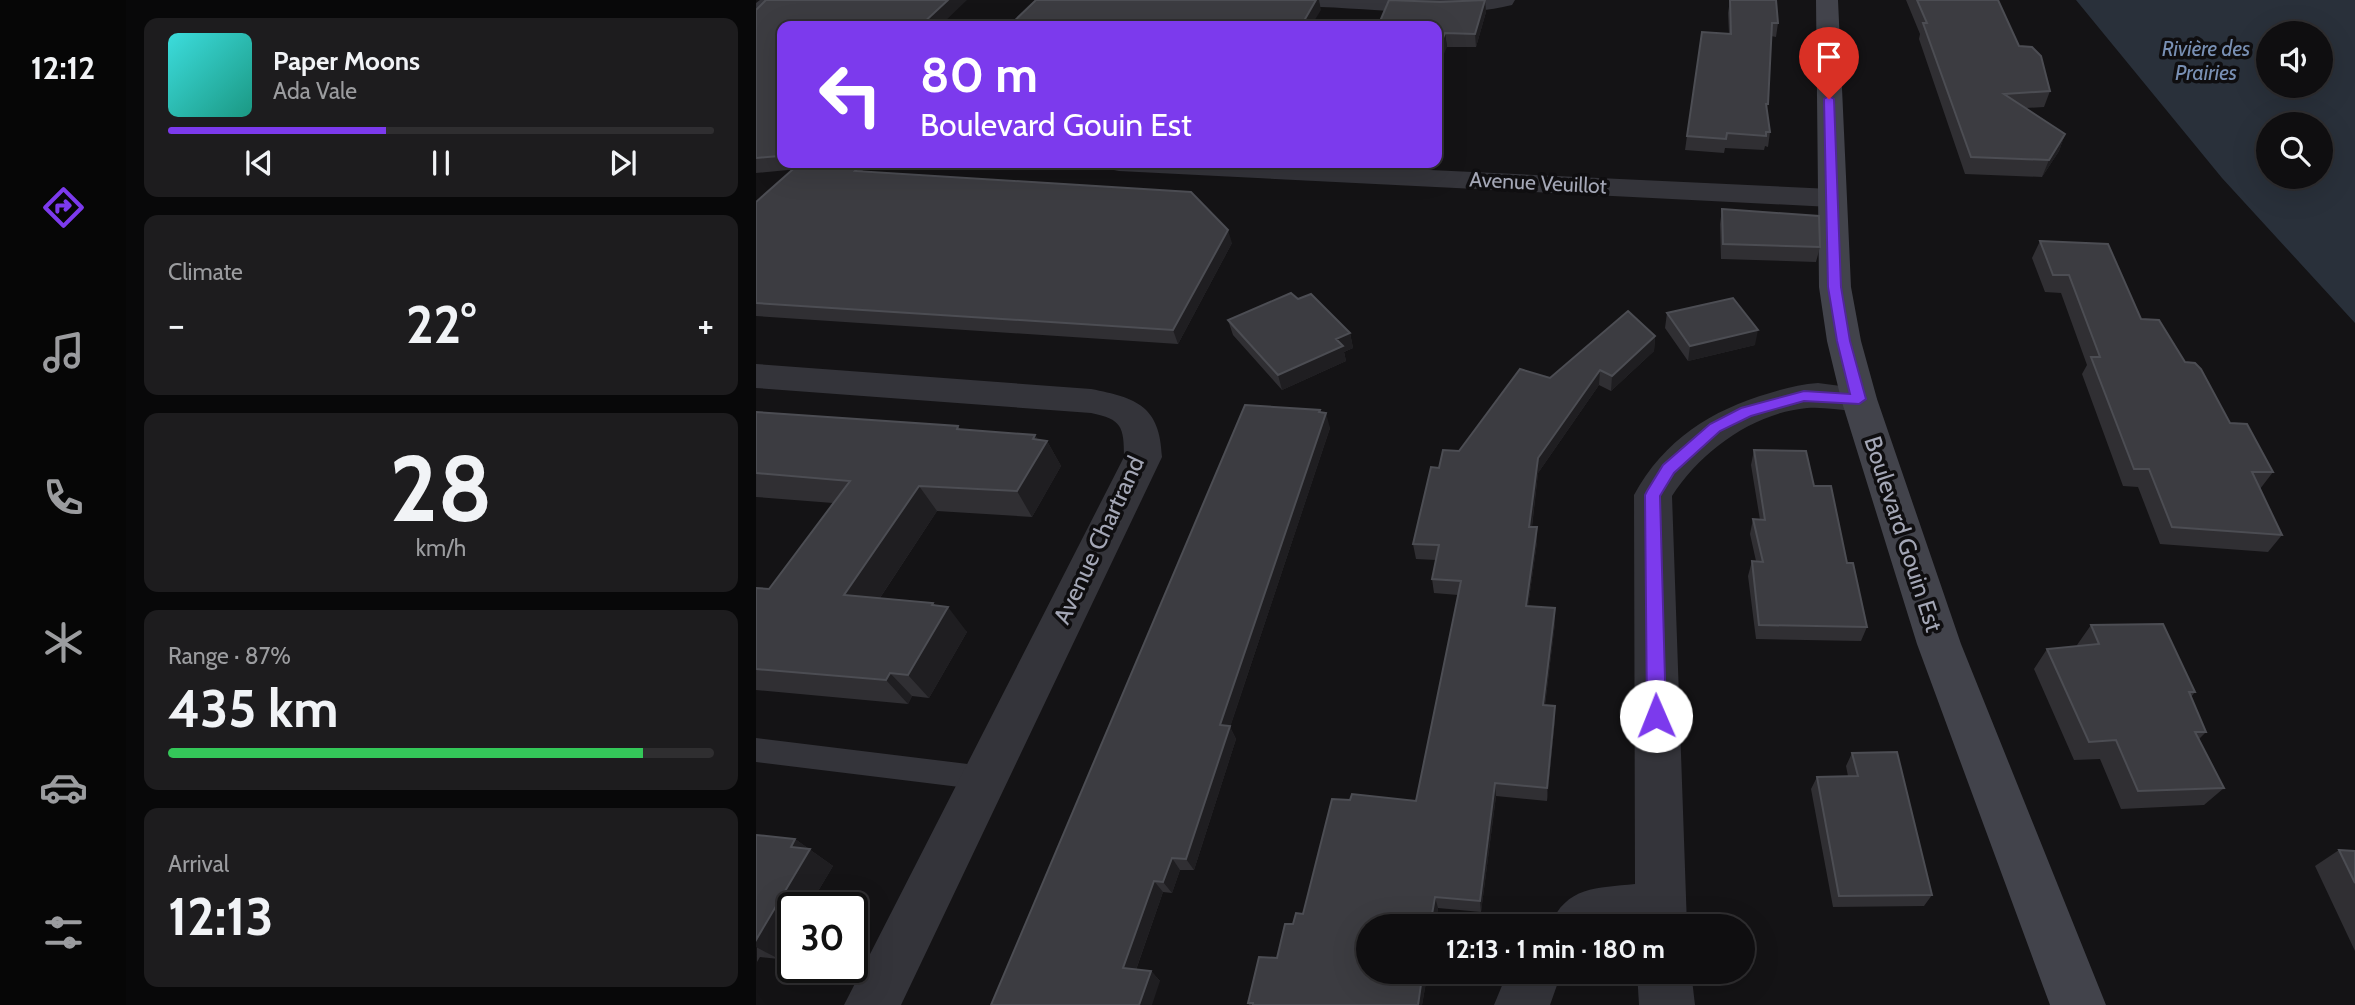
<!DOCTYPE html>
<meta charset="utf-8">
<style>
:root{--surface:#0f0e10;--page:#1d1c1e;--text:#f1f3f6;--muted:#9b9c9f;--line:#2f2e30;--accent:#7c3aed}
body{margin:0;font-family:Cabin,sans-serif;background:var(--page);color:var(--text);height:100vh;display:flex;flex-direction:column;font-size:26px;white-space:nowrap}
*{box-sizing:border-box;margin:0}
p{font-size:23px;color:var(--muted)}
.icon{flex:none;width:38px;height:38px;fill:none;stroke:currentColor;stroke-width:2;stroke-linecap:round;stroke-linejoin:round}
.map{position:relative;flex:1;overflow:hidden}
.sheet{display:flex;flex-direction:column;gap:18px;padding:18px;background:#080809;width:630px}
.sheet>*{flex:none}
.guide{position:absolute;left:21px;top:21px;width:665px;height:147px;border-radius:14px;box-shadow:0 7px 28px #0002,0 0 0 2px var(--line);background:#7c3aed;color:#fff;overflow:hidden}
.buttons{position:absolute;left:1500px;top:21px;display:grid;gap:14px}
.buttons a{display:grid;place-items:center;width:77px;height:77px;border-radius:50%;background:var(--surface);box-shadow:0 7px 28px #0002,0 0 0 2px var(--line);font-size:35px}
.speed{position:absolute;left:21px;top:892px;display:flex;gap:14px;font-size:35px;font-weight:700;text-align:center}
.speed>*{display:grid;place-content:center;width:91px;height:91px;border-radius:50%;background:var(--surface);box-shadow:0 7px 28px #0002,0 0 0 2px var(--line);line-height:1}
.speed .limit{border:4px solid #111;border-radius:10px;background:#fff;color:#111}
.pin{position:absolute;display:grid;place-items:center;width:60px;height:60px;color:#fff;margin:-72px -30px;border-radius:50% 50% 50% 0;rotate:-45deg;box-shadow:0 0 7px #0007}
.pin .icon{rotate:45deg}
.me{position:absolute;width:77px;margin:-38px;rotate:359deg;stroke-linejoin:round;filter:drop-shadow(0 0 5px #0008)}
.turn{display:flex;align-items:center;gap:24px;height:147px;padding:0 28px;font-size:32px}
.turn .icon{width:91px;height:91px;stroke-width:2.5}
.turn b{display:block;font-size:49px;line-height:60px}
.big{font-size:52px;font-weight:800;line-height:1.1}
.sheet .tile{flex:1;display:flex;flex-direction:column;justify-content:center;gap:10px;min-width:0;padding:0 24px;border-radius:14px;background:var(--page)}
.sheet .dial{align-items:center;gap:0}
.dial b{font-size:91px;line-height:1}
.song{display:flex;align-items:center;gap:21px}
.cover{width:84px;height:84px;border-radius:10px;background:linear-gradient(135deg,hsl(180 70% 55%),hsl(170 70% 35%))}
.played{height:7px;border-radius:4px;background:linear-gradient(90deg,var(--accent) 40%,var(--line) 40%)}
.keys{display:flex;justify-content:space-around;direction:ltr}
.heat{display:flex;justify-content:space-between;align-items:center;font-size:38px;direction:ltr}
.charge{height:10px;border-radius:5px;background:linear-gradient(90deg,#34c759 87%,var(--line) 0)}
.trip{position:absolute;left:600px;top:914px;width:399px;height:70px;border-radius:35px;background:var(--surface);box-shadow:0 7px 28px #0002,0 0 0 2px var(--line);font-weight:800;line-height:70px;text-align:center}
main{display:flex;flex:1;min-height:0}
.tab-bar{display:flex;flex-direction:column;width:126px;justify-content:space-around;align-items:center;background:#060606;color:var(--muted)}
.tab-bar .icon{width:49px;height:49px}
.tab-bar .active{color:var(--accent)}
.tab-bar b{font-size:32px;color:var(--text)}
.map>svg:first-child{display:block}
</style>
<main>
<nav class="tab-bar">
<b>12:12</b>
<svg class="icon active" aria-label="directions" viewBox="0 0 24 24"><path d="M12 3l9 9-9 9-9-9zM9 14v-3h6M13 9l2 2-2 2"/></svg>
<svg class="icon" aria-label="music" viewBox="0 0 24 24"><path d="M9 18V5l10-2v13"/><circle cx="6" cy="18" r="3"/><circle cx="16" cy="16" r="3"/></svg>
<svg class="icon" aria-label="phone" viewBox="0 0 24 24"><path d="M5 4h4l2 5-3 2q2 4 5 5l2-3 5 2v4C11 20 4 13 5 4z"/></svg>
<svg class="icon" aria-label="climate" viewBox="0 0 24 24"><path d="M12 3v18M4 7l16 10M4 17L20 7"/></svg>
<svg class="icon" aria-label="car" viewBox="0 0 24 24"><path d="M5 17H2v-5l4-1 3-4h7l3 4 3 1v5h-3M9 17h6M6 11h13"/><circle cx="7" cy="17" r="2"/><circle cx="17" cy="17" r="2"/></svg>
<svg class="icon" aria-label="filters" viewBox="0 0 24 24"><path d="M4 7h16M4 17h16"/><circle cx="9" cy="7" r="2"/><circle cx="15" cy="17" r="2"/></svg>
</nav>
<section class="sheet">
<div class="tile">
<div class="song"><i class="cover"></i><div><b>Paper Moons</b><p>Ada Vale</p></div></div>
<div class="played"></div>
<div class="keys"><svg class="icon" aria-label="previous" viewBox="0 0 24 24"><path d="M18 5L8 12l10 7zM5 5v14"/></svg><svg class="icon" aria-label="pause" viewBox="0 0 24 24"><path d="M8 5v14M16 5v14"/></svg><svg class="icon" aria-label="next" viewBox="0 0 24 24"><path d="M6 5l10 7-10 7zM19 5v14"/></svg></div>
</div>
<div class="tile"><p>Climate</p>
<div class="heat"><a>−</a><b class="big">22°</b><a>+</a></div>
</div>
<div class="tile dial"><b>28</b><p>km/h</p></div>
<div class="tile"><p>Range · 87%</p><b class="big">435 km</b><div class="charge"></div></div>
<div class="tile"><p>Arrival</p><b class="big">12:13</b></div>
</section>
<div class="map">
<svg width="1599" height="1005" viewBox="0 0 1599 1005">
<rect width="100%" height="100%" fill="#141315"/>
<!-- water -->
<path fill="#29303a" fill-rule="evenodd" d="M 1320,0 L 1599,0 L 1599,323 L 1466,178 ZM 1512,33 L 1564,33 L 1564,86 L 1512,86 ZM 1512,124 L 1564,124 L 1564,177 L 1512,177 Z"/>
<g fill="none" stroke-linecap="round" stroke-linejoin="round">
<!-- lane -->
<path fill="#34343a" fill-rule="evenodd" d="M 4,0 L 17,0 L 0,13 L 0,3 Z
M 0,738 L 228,766 L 237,769 L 241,778 L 237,787 L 228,790 L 0,762 Z"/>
<!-- street -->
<path fill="#34343a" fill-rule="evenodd" d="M 553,0 L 759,0 L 756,5 C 695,20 626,9 564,7 L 556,5 Z
M 349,163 L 526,163 L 1075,189 L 1085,192 L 1089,198 L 1085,204 L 1075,207 L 363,171 L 353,169 Z
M 0,364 L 335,389 C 381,398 404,406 406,457 L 145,1005 L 88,1005 L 368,457 C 368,427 366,419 335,413 L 0,388 Z
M 1062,383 L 1115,390 L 1121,399 L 1115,408 C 1094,414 1073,406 1051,408 C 997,413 945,451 916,496 L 931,926 L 794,926 C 810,886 841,888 879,884 L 878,495 C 908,440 955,410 1014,393 C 1030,388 1045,384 1062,383 Z
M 752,971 L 806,971 L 794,1005 L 738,1005 Z
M 881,971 L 935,971 L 939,1005 L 883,1005 Z"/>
<!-- secondary -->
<path fill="#42434b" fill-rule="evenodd" d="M 1060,0 L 1082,0 L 1095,287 L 1105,341 L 1121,399 L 1205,644 L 1350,1005 L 1294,1005 L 1161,644 L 1085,399 L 1071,341 L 1063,287 Z"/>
</g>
<!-- wall -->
<path fill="#302f33" d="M 729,0 L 730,12 L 720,47 L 691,47 L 684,2 Z
M 974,0 L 1022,23 L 1020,37 L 1015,36 L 1011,112 L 1014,132 L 1012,147 L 1009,146 L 1008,150 L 969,148 L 968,153 L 929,150 L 931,136 L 973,34 L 972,13 Z
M 1150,0 L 1242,0 L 1263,46 L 1294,91 L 1288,107 L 1270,108 L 1309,134 L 1303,151 L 1286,177 L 1209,174 L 1163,39 L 1164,34 Z
M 0,10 L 26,26 L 26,163 L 40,163 L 32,170 L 0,173 Z
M 104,166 L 107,171 L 476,243 L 422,344 L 0,316 L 0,202 Z
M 966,209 L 1064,247 L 1060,262 L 965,259 L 964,224 Z
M 1284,241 L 1385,319 L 1429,362 L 1474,423 L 1517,472 L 1504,489 L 1526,535 L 1512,552 L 1404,544 L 1382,487 L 1367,486 L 1326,374 L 1331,365 L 1305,293 L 1289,292 L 1276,258 Z
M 542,299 L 594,333 L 597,348 L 588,352 L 590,361 L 526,390 L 477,335 L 472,320 Z
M 911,313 L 999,345 L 932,361 L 909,328 Z
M 899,336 L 898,351 L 855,391 L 843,385 L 782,473 L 776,527 L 781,542 L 772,606 L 799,623 L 789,705 L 799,719 L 791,801 L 740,796 L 725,912 L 682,908 L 679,926 L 612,926 L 672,971 L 666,1005 L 493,1005 L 492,1003 L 521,958 L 537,924 L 547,914 L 594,800 L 660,801 L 702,595 L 678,593 L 676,579 L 680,560 L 660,559 L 657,544 L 683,468 L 794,378 Z
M 0,412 L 202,426 L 204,429 L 279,435 L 282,440 L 291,441 L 305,466 L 276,517 L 181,511 L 124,598 L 177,603 L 211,632 L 173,698 L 156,696 L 152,704 L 0,690 L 0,588 L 13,589 L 77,503 L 0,497 Z
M 565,412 L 574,428 L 474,727 L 480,739 L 438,870 L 424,870 L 416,893 L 407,892 L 380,970 L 395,971 L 404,981 L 235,1005 Z
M 998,450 L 1058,486 L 1091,563 L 1111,627 L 1105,641 L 1000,639 L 992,576 L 996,561 L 1000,561 L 994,534 L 997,519 L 1004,520 L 995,465 Z
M 1335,625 L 1439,692 L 1435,697 L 1450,732 L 1443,739 L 1468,788 L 1448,805 L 1365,809 L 1344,759 L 1318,760 L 1278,669 L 1291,649 L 1322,646 L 1321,645 Z
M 1096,753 L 1176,895 L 1168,906 L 1077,907 L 1055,789 L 1061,777 L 1092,776 L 1090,766 Z
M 0,835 L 39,839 L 77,866 L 52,908 L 37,908 L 23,959 L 4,957 L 1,962 Z
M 1583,850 L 1599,851 L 1599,951 L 1559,866 Z"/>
<!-- shaded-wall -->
<path fill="#1f1e21" d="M 192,0 L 211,0 L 184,26 L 164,26 Z
M 560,0 L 563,0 L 565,10 L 555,26 L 545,26 Z
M 729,0 L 730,12 L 720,47 L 719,34 Z
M 689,33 L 691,47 L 681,70 L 681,53 Z
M 1309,134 L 1303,151 L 1286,177 L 1293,160 Z
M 27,163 L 40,163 L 32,170 Z
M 472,230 L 476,243 L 422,344 L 417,330 Z
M 1002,330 L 999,345 L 932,361 L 934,346 Z
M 594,333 L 597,348 L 588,352 L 590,361 L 526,390 L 522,375 L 580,339 Z
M 899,336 L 898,351 L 855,391 L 856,376 Z
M 844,370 L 843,385 L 782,473 L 774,542 L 773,527 L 782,458 Z
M 564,410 L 567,423 L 570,413 L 574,428 L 474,727 L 480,739 L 438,870 L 430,859 L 464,725 Z
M 279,435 L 287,448 L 291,441 L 305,466 L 276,517 L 261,491 L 277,439 Z
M 163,486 L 181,511 L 110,619 L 88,595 Z
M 781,527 L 781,542 L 770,620 L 770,606 Z
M 177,603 L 187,616 L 192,607 L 211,632 L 173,698 L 152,675 Z
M 799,608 L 799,623 L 787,718 L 787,705 Z
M 134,673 L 156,696 L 152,704 L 130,680 Z
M 799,706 L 799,719 L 791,801 L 791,788 Z
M 739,783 L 740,796 L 725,912 L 724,901 Z
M 39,839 L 77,866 L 52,908 L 37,908 L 37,936 L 23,959 L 0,947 L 0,940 L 35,847 Z
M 416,858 L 424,870 L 416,893 L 407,882 Z
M 398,881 L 407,892 L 377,978 L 367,968 Z
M 679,897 L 682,908 L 679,926 L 674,926 Z
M 395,971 L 404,981 L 396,1005 L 383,1005 Z
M 667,971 L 672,971 L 666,1005 L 662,1005 Z"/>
<!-- building -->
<path fill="#3c3c41" stroke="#4c4d53" stroke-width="2" d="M 10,0 L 192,0 L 164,26 L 26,26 L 26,153 L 23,156 L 0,158 L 0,10 Z
M 280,0 L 560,0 L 545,26 L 253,26 Z
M 633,0 L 684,2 L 729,0 L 719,34 L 689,33 L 681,53 L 681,26 L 622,26 Z
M 974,0 L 1020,0 L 1022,23 L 1016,23 L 1012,104 L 1010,104 L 1014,132 L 1010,132 L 1010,136 L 971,133 L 970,139 L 931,136 L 946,32 L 975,34 Z
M 1161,0 L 1242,0 L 1263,46 L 1276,47 L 1285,56 L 1294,91 L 1248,94 L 1309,134 L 1293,160 L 1215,157 L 1167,23 L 1171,23 Z
M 44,163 L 104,166 L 99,171 L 435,192 L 472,230 L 417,330 L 0,303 L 0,202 Z
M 966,209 L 1063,216 L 1064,247 L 967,244 Z
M 1284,241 L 1352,244 L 1385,319 L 1403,320 L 1429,362 L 1439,363 L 1445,369 L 1474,423 L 1491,424 L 1517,472 L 1496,472 L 1526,535 L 1416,527 L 1393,469 L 1378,469 L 1335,357 L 1344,357 L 1313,275 L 1297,275 Z
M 535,293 L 542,299 L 555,294 L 594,333 L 580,339 L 587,346 L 522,375 L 472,320 Z
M 977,298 L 1002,330 L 934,346 L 911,313 Z
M 872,311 L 899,336 L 856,376 L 844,370 L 782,458 L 773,527 L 781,527 L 770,606 L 799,608 L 787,705 L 799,706 L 791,788 L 739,783 L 724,901 L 679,897 L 674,926 L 612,926 L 612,971 L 667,971 L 662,1005 L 497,1005 L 497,1003 L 492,1003 L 503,957 L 521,958 L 529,924 L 537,924 L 540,913 L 547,914 L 576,799 L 594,800 L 596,794 L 660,801 L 705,581 L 676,579 L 683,545 L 657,544 L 675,467 L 683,468 L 687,450 L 703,451 L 764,369 L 794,378 Z
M 489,405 L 564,410 L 563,412 L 570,413 L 464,725 L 474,726 L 430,859 L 416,858 L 407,882 L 398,881 L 367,968 L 395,971 L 383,1005 L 235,1005 Z
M 0,412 L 202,426 L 201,429 L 279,435 L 277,439 L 291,441 L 261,491 L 163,486 L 88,595 L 177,603 L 176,605 L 192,607 L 152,675 L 134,673 L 130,680 L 0,669 L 0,588 L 13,589 L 94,481 L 0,473 Z
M 998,450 L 1050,451 L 1058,486 L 1075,486 L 1091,563 L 1097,563 L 1111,627 L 1003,625 L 996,561 L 1007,562 L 997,519 L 1009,520 Z
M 1407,624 L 1439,692 L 1433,692 L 1450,732 L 1439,732 L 1468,788 L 1382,791 L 1360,740 L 1333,742 L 1291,649 L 1343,644 L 1335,625 Z
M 1141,752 L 1176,895 L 1083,896 L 1061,777 L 1102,776 L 1096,753 Z
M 0,835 L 39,839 L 35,847 L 54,849 L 0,940 Z
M 1583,850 L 1599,851 L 1599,883 Z"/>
<!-- route -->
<path fill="#7c3aed" stroke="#51269a" stroke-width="2" d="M 1073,96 L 1078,99 L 1085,287 L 1094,341 L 1110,399 L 1103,404 L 1048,401 L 995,416 L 964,431 L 918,473 L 904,496 L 910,716 L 907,722 L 900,724 L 894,722 L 891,716 L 889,495 L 891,491 L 907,465 L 954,424 L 985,408 L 1048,391 L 1094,394 L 1081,341 L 1072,287 L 1068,99 Z"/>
<g text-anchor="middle" stroke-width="7" stroke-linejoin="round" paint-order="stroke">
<!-- far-water labels -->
<g font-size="21" font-style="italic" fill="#7990b4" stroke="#0f0e10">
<text x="1450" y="56">Rivière des<tspan x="1450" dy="24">Prairies</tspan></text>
</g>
<!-- far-street labels -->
<g font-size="21" fill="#a4a7b6" stroke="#0f0e10">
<text transform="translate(782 183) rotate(3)" y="7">Avenue Veuillot</text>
</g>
<!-- street labels -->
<g font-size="24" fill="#a4a7b6" stroke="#0f0e10">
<text transform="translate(1147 534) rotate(72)" y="8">Boulevard Gouin Est</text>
<text transform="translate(343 540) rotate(-65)" y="8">Avenue Chartrand</text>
</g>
</g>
</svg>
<div class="buttons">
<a><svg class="icon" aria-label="sound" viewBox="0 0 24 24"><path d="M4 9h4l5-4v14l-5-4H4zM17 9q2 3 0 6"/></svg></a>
<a><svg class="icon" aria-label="search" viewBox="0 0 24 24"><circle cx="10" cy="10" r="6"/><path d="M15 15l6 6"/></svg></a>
</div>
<div class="speed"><div class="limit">30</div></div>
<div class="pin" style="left:1073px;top:99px;background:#d93025"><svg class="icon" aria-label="arrive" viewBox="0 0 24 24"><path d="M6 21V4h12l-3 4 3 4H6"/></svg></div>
<svg class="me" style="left:900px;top:716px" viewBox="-20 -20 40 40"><circle r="19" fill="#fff"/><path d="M0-13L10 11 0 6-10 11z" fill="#7c3aed"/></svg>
<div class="trip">12:13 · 1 min · 180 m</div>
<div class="guide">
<div class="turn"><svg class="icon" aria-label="left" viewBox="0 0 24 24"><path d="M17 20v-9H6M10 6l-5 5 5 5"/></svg><div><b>80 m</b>Boulevard Gouin Est</div></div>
</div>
</div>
</main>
